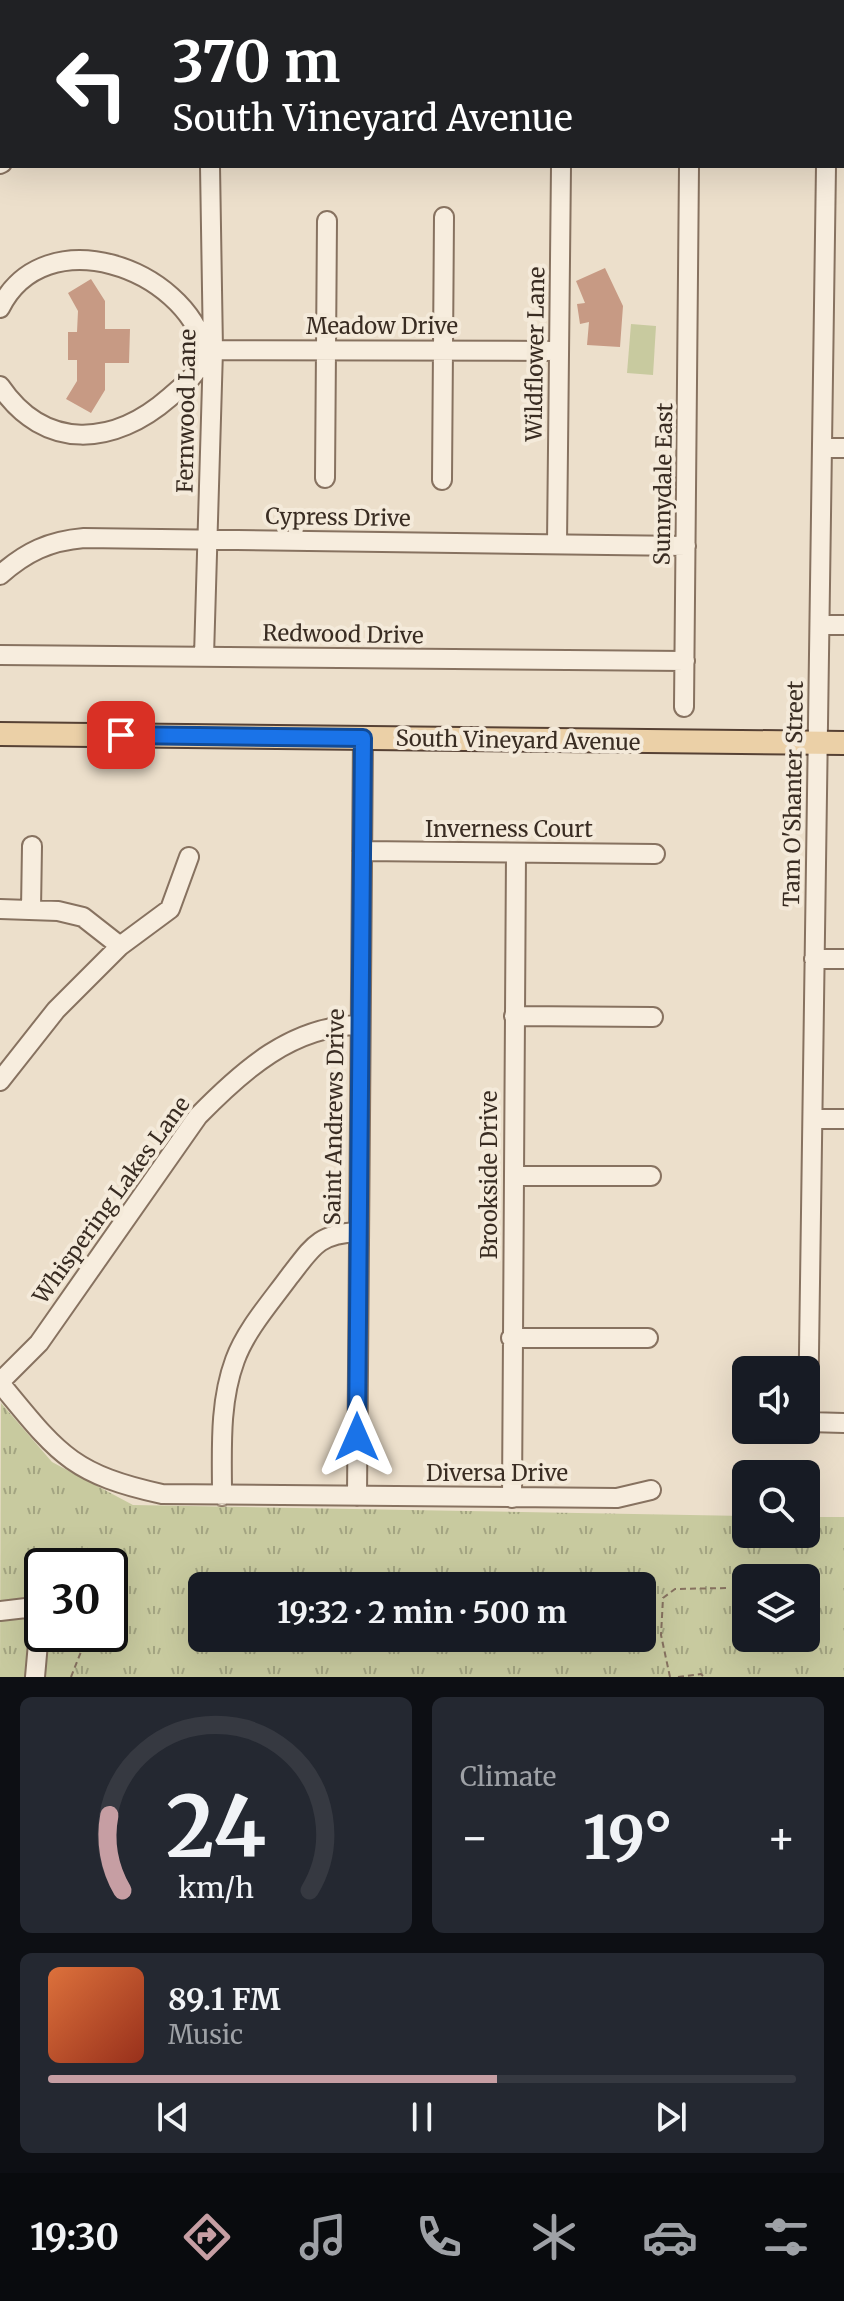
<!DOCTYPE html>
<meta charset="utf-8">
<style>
:root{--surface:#171b24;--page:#242831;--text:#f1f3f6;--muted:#9ea1a6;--line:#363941;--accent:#c69ea3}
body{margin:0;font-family:Merriweather,serif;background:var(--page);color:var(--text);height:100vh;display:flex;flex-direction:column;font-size:30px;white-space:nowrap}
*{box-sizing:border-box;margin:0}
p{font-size:26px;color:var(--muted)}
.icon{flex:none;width:44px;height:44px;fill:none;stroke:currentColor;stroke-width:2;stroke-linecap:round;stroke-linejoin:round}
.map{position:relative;height:1677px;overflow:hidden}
.sheet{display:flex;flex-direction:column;gap:20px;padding:20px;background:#0d0f14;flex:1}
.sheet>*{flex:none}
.hud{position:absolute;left:0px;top:0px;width:844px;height:168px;box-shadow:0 8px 32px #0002;background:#202124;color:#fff;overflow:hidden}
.tools{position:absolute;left:732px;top:1356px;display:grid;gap:16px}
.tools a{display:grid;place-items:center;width:88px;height:88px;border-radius:12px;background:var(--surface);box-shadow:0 8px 32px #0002;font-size:40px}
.speed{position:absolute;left:24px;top:1548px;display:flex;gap:16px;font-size:40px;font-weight:700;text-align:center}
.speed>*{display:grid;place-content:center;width:104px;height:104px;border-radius:50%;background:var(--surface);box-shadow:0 8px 32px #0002;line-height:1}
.speed .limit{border:4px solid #111;border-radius:12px;background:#fff;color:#111}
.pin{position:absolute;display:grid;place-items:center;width:68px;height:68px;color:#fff;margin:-34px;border-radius:16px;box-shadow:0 4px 12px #0006}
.me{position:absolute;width:88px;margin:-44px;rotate:0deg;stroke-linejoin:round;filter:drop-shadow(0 0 6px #0008)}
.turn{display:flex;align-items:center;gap:28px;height:168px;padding:0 40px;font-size:36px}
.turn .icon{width:104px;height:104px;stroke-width:2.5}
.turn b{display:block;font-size:56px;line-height:68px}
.big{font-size:60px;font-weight:700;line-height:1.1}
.sheet .widget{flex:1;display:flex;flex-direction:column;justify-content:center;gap:12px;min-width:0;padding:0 28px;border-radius:12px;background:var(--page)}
.sheet .dial{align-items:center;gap:0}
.dial svg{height:208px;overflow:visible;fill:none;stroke:var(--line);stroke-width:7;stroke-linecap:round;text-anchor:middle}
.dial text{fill:var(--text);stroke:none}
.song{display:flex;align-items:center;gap:24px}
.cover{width:96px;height:96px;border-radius:12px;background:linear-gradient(135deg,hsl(20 70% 55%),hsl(10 70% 35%))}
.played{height:8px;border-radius:4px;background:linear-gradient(90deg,var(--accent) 60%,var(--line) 60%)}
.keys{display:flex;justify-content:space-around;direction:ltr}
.heat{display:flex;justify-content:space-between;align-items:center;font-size:44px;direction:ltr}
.sheet .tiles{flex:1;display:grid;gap:20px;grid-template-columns:1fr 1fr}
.widget:last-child{grid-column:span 2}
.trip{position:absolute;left:188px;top:1572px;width:468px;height:80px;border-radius:12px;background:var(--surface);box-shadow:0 8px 32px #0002;font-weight:700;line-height:80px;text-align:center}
.tabs{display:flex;height:128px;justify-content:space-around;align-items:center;background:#090b0e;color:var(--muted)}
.tabs .icon{width:56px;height:56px}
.tabs .selected{color:var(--accent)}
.tabs b{font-size:36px;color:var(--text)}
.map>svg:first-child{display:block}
</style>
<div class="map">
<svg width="844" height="1677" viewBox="0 0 844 1677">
<defs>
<pattern id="grass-tufts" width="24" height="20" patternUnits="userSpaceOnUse" patternTransform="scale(2)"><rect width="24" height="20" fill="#c8ca9f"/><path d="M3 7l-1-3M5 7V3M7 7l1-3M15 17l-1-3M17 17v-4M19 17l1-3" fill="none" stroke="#a3a481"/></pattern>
</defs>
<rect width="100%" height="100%" fill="#ecdfcb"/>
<!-- grass -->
<path fill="url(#grass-tufts)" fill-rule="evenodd" d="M 1,1403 L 52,1462 L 133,1505 L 746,1516 L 746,1534 L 806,1534 L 806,1517 L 844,1517 L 844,1677 L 0,1677 ZM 42,1566 L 110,1566 L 110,1634 L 42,1634 ZM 746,1578 L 806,1578 L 806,1638 L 746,1638 ZM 202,1586 L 642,1586 L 642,1638 L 202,1638 Z"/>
<!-- park -->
<path fill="#c8ca9f" d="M 631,324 L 656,326 L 653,375 L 627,373 Z"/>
<!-- building -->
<path fill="#c79a84" d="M 605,268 L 623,306 L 620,347 L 587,345 L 589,322 L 580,324 L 577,304 L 585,303 L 576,281 Z
M 91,279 L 105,301 L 105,329 L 130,329 L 129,363 L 105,363 L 105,390 L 91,413 L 66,399 L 77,381 L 77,360 L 68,360 L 68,332 L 77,332 L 78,311 L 68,293 Z"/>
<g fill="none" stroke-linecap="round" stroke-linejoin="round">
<!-- minor casing -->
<g stroke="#877260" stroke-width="22">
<path id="minor" d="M 821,0 L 821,2
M 691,2 L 691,0
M 0,45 L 2,45
M 842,85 L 844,85
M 0,164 L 2,163
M 826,166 L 808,1422 L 844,1423
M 0,308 C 45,218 185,268 205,350 C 200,373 187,382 170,397 C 114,446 45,452 0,386
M 205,350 L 558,351
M 823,448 L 844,448
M 325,478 L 327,221
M 442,480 L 444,217
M 557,543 L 561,166
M 0,575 C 26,552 49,541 84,538 L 686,546
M 821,625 L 844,625
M 0,655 L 685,661
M 204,656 L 213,350 L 210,166
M 684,707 L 689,166
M 362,851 L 655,854
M 0,909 L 58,911 L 83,917 L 120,946
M 31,909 L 32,846
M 814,959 L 844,959
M 514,1016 L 653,1017
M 0,1081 L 56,1010 L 120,946 L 170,909 L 189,857
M 813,1119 L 844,1119
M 515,1176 L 651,1176
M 511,1338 L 648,1338
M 0,1382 L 39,1343 L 198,1116 C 243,1070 292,1026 359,1025
M 0,1383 C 57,1452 70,1474 162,1494 L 617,1498 L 651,1490
M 222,1496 C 222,1450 219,1403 235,1360 C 246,1330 270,1303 289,1277 C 312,1248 317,1234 357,1232
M 357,1496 L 363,738
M 512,1498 L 516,853
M 0,1611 L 26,1608 L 37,1614 L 39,1632 L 35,1677"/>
</g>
<!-- major casing -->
<g stroke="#564134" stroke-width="26">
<path id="major" d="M 0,734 L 844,743"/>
</g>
<!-- path -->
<path stroke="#877260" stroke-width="2" stroke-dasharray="6 4" stroke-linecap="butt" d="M 71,1677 L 88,1634
M 670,1677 L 661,1635 L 663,1598 L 675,1589 L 727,1588
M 678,1677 L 701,1674 L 704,1677"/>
<!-- minor -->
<use href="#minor" stroke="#f7edde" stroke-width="18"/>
<!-- major -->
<use href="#major" stroke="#ebd0a7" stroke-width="22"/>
</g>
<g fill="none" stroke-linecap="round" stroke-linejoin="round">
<!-- route casing -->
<g stroke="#114b97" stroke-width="20">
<path id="route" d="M 121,735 L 363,738 L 357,1437"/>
</g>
<!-- route -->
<use href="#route" stroke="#1a73e8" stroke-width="14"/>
</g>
<g text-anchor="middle" stroke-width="8" stroke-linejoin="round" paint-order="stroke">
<!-- street labels -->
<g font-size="22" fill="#392c22" stroke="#f4eada">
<text x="382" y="334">Meadow Drive</text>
<text transform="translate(535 354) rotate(-89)" y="8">Wildflower Lane</text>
<text transform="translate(186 411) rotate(-89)" y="8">Fernwood Lane</text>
<text transform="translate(663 484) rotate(-89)" y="8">Sunnydale East</text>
<text transform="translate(338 517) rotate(1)" y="8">Cypress Drive</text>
<text transform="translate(343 634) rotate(1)" y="8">Redwood Drive</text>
<text transform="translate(518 740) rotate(1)" y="8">South Vineyard Avenue</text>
<text transform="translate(793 794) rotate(-89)" y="8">Tam O'Shanter Street</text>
<text x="509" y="837">Inverness Court</text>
<text transform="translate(334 1117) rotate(-89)" y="8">Saint Andrews Drive</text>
<text transform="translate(489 1175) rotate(-90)" y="8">Brookside Drive</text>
<text transform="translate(111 1200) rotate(-54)" y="8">Whispering Lakes Lane</text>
<text x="497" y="1481">Diversa Drive</text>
</g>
</g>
</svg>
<div class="tools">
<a><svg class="icon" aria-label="sound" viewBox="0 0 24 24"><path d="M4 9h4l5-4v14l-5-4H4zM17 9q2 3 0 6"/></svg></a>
<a><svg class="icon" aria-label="search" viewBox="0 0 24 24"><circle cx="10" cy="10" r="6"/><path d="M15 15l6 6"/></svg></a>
<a><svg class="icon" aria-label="layers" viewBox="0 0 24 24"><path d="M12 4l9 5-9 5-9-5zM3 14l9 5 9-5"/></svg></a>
</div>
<div class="speed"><div class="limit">30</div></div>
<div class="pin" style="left:121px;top:735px;background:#d93025"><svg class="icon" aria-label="arrive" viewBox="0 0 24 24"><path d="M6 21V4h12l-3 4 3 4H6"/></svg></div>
<svg class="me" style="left:357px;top:1437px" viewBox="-20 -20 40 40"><path d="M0-17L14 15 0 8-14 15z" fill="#1a73e8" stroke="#fff" stroke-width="4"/></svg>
<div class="trip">19:32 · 2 min · 500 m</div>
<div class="hud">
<div class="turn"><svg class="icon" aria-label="left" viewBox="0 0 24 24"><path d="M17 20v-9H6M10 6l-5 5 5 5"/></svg><div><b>370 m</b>South Vineyard Avenue</div></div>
</div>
</div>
<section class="sheet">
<div class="tiles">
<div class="widget dial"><svg viewBox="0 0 100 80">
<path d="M14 69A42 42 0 1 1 86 69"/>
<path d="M14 69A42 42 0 0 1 9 40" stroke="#c69ea3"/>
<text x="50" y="56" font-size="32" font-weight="700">24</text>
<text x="50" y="72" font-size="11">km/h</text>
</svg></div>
<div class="widget"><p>Climate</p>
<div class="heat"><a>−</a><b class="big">19°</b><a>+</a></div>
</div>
<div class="widget">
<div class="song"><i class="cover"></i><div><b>89.1 FM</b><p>Music</p></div></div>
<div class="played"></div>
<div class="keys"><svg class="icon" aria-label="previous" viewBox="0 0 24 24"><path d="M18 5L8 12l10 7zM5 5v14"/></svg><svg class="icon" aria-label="pause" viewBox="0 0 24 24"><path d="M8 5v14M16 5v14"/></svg><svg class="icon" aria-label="next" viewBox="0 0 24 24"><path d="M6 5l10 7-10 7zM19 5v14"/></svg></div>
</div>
</div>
</section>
<nav class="tabs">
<b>19:30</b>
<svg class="icon selected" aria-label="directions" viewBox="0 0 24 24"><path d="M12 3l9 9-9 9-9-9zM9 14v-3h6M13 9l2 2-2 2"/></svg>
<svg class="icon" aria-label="music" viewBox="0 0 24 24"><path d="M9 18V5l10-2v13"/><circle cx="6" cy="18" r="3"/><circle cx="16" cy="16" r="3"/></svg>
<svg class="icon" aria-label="phone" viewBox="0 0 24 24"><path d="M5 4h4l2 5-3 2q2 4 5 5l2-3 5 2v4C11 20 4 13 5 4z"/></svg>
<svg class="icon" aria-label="climate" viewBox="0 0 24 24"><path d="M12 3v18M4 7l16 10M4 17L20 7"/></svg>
<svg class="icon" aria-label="car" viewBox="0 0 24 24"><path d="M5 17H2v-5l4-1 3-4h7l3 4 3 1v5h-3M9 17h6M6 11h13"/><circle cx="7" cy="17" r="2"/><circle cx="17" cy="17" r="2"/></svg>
<svg class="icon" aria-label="filters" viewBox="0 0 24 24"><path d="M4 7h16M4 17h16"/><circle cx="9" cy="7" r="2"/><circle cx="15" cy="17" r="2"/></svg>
</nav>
